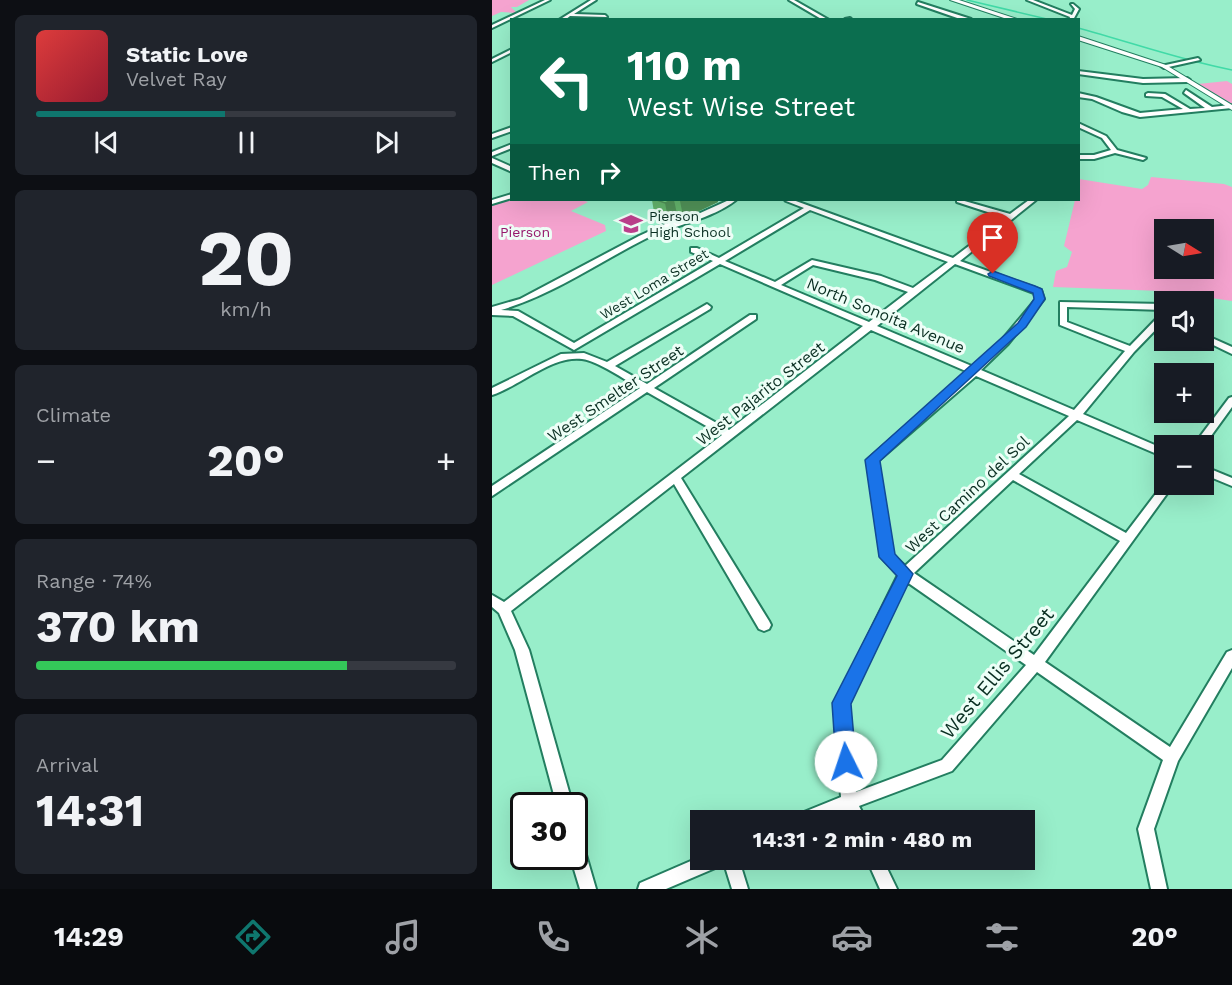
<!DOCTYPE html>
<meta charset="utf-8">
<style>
:root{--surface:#171b24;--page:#20242c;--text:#f1f3f6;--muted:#9ea1a6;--line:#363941;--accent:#0f766e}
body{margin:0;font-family:"Work Sans",sans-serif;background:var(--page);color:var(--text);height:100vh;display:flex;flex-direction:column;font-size:22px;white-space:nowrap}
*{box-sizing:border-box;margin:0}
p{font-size:20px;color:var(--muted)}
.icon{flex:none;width:33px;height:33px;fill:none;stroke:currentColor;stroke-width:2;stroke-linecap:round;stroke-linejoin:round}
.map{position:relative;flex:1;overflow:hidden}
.drawer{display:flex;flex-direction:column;gap:15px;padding:15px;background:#0d0f14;width:492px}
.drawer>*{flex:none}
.hud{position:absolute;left:18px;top:18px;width:570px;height:183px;border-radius:0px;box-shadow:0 6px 24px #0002;background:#0b6e4f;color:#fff;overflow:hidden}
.needle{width:39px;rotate:101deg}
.tools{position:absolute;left:662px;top:219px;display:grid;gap:12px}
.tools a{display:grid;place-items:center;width:60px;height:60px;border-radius:0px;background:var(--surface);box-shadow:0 6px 24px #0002;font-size:30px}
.speed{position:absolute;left:18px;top:792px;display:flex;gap:12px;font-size:30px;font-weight:700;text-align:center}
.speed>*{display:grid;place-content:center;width:78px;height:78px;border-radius:50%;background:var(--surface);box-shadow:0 6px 24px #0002;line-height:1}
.speed .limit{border:3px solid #111;border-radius:9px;background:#fff;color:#111}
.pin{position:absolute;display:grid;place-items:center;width:51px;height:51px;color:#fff;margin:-62px -26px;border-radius:50% 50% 50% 0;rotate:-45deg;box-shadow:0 0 6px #0007}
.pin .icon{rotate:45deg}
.me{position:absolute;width:66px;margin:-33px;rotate:356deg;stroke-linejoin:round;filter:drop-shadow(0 0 4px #0008)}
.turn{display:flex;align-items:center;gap:21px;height:126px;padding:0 18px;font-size:27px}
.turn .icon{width:78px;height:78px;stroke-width:2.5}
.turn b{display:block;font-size:42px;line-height:51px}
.then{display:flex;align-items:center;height:57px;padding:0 18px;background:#0003;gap:12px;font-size:22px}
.big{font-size:45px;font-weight:700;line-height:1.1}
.drawer .card{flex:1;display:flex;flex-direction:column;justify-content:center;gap:9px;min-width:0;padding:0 21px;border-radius:9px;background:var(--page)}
.drawer .dial{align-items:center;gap:0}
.dial b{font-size:78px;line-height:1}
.song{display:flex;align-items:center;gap:18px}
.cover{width:72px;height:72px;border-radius:9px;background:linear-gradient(135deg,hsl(0 70% 55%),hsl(350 70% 35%))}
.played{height:6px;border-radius:3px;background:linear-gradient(90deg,var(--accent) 45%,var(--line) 45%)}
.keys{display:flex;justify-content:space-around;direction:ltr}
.heat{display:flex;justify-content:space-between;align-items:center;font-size:33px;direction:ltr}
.charge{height:9px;border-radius:4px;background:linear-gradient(90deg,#34c759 74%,var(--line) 0)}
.trip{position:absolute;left:198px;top:810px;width:345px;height:60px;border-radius:0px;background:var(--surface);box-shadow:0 6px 24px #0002;font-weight:700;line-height:60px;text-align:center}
.tabs{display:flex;height:96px;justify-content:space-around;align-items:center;background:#090b0e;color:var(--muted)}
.tabs .icon{width:42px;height:42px}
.tabs .active{color:var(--accent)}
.tabs b{font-size:27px;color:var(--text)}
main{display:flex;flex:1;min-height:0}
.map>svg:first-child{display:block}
</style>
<main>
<section class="drawer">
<div class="card">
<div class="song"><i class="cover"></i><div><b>Static Love</b><p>Velvet Ray</p></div></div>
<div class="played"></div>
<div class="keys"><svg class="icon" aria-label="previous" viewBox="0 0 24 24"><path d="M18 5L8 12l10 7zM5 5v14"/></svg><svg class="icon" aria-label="pause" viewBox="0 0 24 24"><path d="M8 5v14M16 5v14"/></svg><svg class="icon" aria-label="next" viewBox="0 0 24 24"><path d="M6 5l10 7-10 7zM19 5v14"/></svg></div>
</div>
<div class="card dial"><b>20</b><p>km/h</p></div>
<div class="card"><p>Climate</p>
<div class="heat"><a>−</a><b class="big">20°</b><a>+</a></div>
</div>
<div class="card"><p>Range · 74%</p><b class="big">370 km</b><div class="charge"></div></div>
<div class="card"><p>Arrival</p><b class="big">14:31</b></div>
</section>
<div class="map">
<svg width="740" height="889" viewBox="0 0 740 889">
<rect width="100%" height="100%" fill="#98eeca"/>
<!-- green -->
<path fill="#f5a3cf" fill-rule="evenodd" d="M 0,0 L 37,0 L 25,7 L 19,7 L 25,13 L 9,12 L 0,16 Z
M 735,81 L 740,84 L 740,104 L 706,84 Z
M 659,177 L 732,184 L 740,187 L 740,301 L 670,291 L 561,287 L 564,271 L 575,267 L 580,252 L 572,246 L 583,200 L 586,200 L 587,179 L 650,189 L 656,185 ZM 672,230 L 711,230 L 711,268 L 672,268 Z
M 20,199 L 89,200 L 96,202 L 79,211 L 113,225 L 114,231 L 0,285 L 0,205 Z"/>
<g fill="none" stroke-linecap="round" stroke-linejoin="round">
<!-- stream -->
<path stroke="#41daa7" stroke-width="1.5" d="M 475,0 L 559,20
M 586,28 C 638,42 688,60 740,70"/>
<!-- minor casing -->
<g stroke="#237e60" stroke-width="4">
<path id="minor" d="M 53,0 L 58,0 L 0,28 L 0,25 Z
M 99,0 L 104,0 L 82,14 L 113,15 L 115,17 L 78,16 L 73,20 L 67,20 Z
M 297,0 L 302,0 L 337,20 L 331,20 Z
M 535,0 L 541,0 L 580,15 L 583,9 L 579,4 L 581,4 L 587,9 L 581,20 L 577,20 L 578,17 Z
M 426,2 L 479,19 L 479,20 L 471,20 L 425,4 Z
M 358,18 L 360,20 L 353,20 L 353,19 Z
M 20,49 L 20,52 L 0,62 L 0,59 Z
M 706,58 L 708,60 L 672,68 L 669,66 Z
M 586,71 L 651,79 L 695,78 L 698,80 L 695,82 L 651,83 L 586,74 Z
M 694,90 L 720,107 L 738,105 L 740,106 L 740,108 L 648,117 L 630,112 L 600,99 L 586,97 L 586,93 L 604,97 L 648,113 L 691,109 L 670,97 L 654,96 L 654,94 L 656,93 L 673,94 L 698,109 L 713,108 L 692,93 Z
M 586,123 L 614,136 L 625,150 L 654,158 L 651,160 L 623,153 L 602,159 L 586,159 L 586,155 L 602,155 L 619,150 L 610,138 L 586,127 Z
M 20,127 L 20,131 L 0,138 L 0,134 Z
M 20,144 L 20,148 L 0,156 L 0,152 Z
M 0,158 L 20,167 L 20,172 L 0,163 Z
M 20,194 L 20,198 L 0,204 L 0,200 Z
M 237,200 L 244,200 C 220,219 183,225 155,238 C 107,262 61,295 9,310 L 26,311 L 82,343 L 221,261 L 199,252 L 199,248 L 205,248 L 227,258 L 312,208 L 294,201 L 293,200 L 301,200 L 461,258 L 514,218 L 465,202 L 465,200 L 469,200 L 518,214 L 537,200 L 544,200 L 468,261 L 549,290 L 552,299 L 516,344 L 489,370 L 582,410 L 633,351 L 568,325 L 568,302 L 672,304 L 672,321 L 642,352 L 591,414 L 672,449 L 672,457 L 585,420 L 527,474 L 634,533 L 672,483 L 672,484 L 682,484 L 553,662 L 678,747 L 735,652 L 740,650 L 740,668 L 686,761 L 662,829 L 675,889 L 659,889 L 646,829 L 671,760 L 545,672 L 460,771 L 367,806 L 374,820 L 358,820 L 353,811 L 331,820 L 305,820 L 307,814 L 349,797 L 343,703 L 406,575 L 389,557 L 375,460 L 476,372 L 379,330 L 189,478 L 277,621 L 279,625 L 277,629 L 272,631 L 267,629 L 182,484 L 19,611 L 37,650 L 81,806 L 65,806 L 23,650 L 7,613 L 0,607 L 0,595 L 12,602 L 230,435 L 155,392 L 0,496 L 0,486 L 148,388 C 133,380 106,361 90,359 C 60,355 28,386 0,395 L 0,388 L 69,354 L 92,353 L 115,362 L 215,304 L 219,307 L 218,309 L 123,366 L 155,384 L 258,315 L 264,315 L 264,319 L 162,388 L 237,430 L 371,326 L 228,264 L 82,350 L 21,316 L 0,315 L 0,307 L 28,299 L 147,236 L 173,224 L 206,214 ZM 318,210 L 456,262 L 421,288 L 389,276 L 320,260 L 283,282 L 233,261 ZM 463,264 L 542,293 L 544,299 L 509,341 L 482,367 L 385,326 ZM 321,265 L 383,280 L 416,292 L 377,322 L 289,285 ZM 575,307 L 672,310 L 669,310 L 667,316 L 638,346 L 575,322 ZM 484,376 L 577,416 L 413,566 L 401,555 L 386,461 ZM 521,480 L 628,541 L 542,655 L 422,573 ZM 415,582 L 534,665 L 450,760 L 364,792 L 357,703 Z
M 711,334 L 740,347 L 740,354 L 711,340 Z
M 740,397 L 740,407 L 711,447 L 711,446 L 701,446 L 737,398 Z
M 711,466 L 740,478 L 740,486 L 711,474 Z
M 82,833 L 88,835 L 90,841 L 104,889 L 88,889 L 78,856 L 82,856 Z
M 208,857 L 208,860 L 230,860 L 228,866 L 174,889 L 146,889 L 148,883 Z
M 231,860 L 247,860 L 256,889 L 240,889 Z
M 375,860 L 391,860 L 405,889 L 388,889 Z"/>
</g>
<!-- tertiary casing -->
<g stroke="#237e60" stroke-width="2">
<path id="tertiary" d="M 458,0 L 467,0 L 528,20 L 518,20 Z
M 586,36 L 674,65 L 740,105 L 740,110 L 670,67 L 586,40 Z"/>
</g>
<!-- minor -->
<use href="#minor" fill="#fff" fill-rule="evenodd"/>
<!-- tertiary -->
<use href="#tertiary" fill="#fff" fill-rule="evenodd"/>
</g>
<!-- wall -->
<path fill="#64b46c" d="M 160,200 L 226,200 L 226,202 L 205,212 L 191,216 L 185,214 L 176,218 L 162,212 Z"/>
<!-- shaded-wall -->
<path fill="#519258" d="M 180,200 L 182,200 L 185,214 L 176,218 L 173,203 Z
M 193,200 L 226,200 L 226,202 L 205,212 L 191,216 L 188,201 Z"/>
<!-- building -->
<path fill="#74d17e" stroke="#519258" stroke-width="1.5" d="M 165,200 L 180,200 L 173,203 Z"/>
<!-- route -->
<path fill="#1a73e8" stroke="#114b97" stroke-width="1.5" d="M 501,271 L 543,286 L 550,289 L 553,299 L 534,327 L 388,461 L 403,554 L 421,574 L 359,704 L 364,762 L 361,769 L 354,772 L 347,769 L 344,762 L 340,703 L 405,576 L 387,557 L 373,460 L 526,323 L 542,299 L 541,293 L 497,276 L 496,274 Z"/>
<!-- icons -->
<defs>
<g id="school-bare" transform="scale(1.8)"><path d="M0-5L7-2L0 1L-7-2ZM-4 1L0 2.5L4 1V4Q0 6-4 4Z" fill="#bc3f8c" stroke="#eefef7" stroke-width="2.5" paint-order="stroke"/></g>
</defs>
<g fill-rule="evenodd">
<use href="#school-bare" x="139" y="224"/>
</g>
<g text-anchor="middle" stroke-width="6" stroke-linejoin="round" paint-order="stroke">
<!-- far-poi labels -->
<g font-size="14" fill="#0a2f22" stroke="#eefef7" text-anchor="start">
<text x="157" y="221">Pierson<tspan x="157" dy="16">High School</tspan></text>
</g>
<!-- far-park labels -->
<g font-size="14" fill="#96176b" stroke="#eefef7">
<text x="33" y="237">Pierson</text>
</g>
<!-- far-street labels -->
<g font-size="14" fill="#0a2f22" stroke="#eefef7">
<text transform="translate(162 284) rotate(-31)" y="5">West Loma Street</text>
</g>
<!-- street labels -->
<g font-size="16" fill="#0a2f22" stroke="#eefef7">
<text transform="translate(394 315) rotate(23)" y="6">North Sonoita Avenue</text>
<text transform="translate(123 393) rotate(-34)" y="6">West Smelter Street</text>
<text transform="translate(268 393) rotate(-38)" y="6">West Pajarito Street</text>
<text transform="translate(475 494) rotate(-43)" y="6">West Camino del Sol</text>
</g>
<!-- near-street labels -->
<g font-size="20" fill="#0a2f22" stroke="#eefef7">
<text transform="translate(505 673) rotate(-50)" y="7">West Ellis Street</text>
</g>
</g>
</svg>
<div class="tools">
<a><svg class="needle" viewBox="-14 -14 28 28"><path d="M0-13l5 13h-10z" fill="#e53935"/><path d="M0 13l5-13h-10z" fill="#9ea1a6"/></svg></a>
<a><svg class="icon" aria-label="sound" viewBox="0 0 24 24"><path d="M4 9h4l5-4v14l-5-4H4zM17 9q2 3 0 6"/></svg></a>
<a>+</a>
<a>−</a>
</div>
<div class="speed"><div class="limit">30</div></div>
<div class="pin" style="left:501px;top:274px;background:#d93025"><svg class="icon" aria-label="arrive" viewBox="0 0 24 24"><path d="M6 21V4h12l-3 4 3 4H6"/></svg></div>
<svg class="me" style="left:354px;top:762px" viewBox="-20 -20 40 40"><circle r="19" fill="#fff"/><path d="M0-13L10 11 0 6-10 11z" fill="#1a73e8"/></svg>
<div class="trip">14:31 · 2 min · 480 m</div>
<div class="hud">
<div class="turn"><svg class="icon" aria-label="left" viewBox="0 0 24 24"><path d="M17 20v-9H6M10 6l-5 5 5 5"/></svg><div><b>110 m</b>West Wise Street</div></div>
<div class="then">Then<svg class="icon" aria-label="right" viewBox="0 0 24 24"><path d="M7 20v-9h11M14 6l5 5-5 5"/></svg></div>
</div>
</div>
</main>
<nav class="tabs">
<b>14:29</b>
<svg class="icon active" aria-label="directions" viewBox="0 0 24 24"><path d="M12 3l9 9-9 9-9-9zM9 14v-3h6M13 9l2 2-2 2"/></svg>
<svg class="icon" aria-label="music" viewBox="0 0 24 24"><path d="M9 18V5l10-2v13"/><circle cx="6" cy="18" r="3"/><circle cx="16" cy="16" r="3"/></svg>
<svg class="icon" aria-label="phone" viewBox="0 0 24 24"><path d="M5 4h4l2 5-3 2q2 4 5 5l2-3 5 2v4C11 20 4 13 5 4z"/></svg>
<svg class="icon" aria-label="climate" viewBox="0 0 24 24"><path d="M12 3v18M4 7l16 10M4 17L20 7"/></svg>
<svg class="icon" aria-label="car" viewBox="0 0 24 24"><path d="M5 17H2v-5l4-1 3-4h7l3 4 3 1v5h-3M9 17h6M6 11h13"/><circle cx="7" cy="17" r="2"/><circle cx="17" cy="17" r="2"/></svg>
<svg class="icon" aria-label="filters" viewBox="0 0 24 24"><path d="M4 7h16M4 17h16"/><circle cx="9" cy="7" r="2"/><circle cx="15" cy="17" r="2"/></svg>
<b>20°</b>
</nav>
